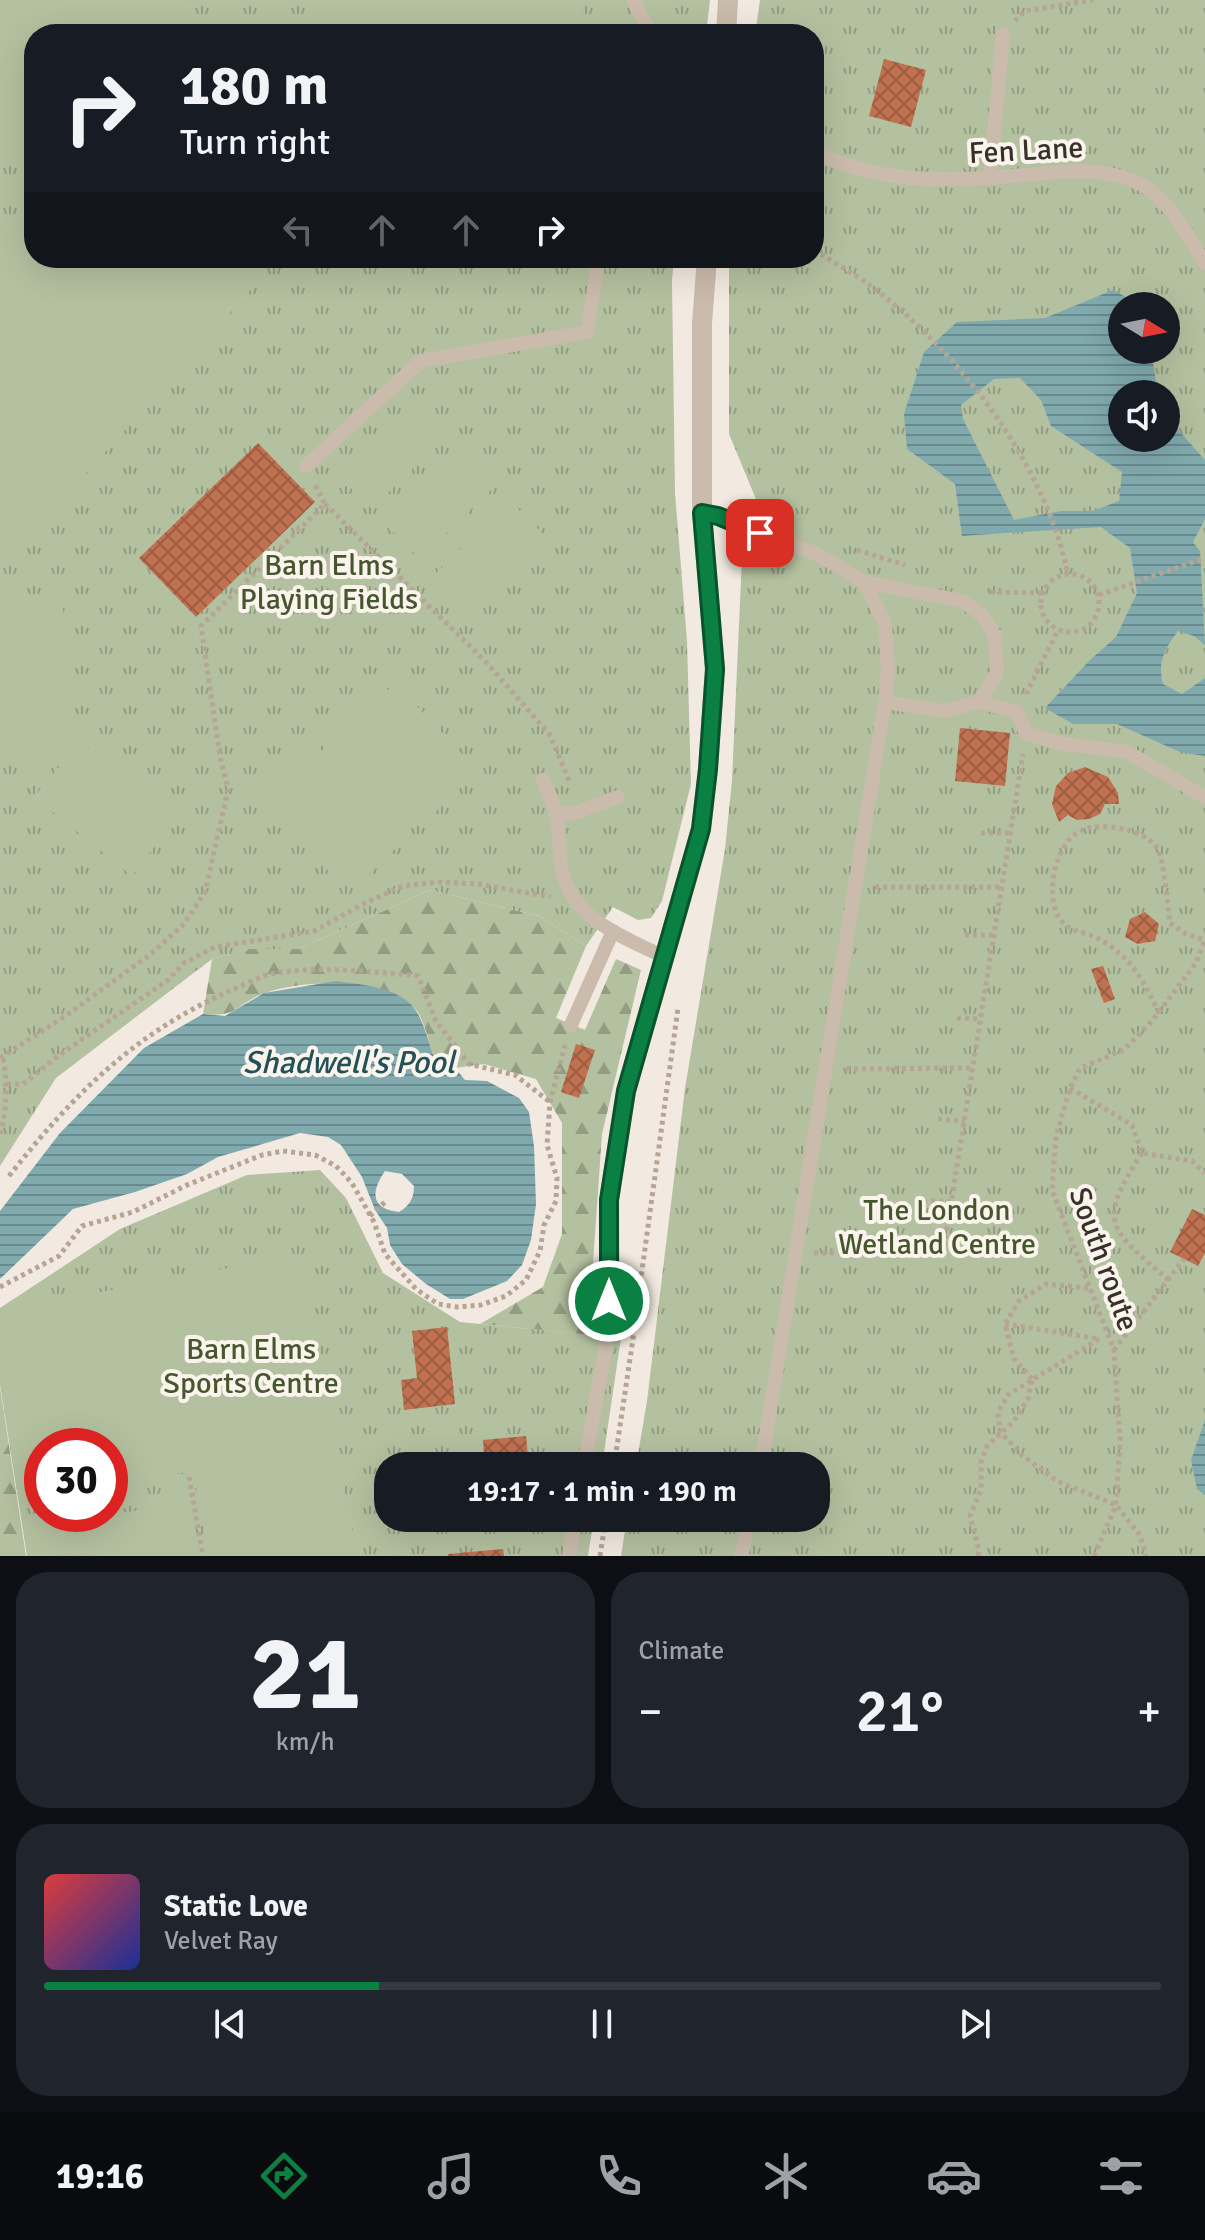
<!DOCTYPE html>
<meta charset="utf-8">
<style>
:root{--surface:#171b24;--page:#20242c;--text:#f1f3f6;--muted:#9ea1a6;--line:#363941;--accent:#0b8043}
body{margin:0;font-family:Signika,sans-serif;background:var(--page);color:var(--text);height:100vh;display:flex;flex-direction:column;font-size:30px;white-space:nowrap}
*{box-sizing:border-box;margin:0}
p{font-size:26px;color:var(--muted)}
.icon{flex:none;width:44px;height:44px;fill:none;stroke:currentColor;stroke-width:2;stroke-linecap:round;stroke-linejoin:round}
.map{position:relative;height:1556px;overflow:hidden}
.panel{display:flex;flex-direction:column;gap:16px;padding:16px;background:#0d0f14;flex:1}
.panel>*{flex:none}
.hud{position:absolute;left:24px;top:24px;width:800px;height:244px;border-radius:32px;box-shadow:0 8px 32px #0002;background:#171b24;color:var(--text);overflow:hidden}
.needle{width:52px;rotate:100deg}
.fabs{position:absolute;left:1108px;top:292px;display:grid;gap:16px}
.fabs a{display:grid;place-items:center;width:72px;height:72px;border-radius:50%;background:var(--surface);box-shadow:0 8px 32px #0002;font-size:40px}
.speed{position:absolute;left:24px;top:1428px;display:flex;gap:16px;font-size:40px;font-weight:700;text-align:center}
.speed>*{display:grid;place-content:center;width:104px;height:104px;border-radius:50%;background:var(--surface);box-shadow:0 8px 32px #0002;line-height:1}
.speed .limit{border:12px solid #d22;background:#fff;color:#111}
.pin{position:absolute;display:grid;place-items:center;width:68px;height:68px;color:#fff;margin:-34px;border-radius:16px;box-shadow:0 4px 12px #0006}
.me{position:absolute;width:88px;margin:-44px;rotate:0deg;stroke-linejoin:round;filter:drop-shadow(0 0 6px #0008)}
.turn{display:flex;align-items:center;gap:28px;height:168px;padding:0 24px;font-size:36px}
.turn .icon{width:104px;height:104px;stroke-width:2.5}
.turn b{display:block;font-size:56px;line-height:68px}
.lanes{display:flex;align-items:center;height:76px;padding:0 24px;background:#0003;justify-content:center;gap:40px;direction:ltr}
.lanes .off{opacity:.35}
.big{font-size:60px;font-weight:600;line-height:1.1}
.panel .tile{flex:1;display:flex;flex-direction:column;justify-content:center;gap:12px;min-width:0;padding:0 28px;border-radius:32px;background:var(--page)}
.panel .dial{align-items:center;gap:0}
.dial b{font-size:104px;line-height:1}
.song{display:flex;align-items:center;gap:24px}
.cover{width:96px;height:96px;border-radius:12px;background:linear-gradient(135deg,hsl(0 70% 55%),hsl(230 70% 35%))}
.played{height:8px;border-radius:4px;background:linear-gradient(90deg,var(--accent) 30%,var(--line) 30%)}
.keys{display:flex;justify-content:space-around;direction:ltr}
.heat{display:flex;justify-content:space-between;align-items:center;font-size:44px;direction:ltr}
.panel .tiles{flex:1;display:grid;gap:16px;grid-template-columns:1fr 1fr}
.tile:last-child{grid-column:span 2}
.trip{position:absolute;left:374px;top:1452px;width:456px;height:80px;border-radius:32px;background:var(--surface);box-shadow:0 8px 32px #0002;font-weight:600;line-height:80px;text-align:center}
.menu{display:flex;height:128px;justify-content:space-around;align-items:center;background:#090b0e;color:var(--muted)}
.menu .icon{width:56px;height:56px}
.menu .on{color:var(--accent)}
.menu b{font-size:36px;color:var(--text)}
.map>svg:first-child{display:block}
</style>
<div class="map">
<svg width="1205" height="1556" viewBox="0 0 1205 1556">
<defs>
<pattern id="forest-firs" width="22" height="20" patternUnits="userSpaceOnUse" patternTransform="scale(2)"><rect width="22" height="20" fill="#b4c1a0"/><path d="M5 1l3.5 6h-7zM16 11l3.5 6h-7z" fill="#939d83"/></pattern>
<pattern id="park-tufts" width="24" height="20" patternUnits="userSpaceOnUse" patternTransform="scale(2)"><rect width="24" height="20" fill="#b4c1a0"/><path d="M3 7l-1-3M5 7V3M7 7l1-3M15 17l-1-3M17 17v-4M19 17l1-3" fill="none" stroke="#939d83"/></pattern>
<pattern id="water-rules" width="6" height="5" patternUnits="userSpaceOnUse" patternTransform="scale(2)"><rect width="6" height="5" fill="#80aaae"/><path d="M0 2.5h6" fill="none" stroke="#6a8b8e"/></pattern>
<pattern id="building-cross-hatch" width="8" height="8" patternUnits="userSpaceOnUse" patternTransform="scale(2)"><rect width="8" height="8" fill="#c07150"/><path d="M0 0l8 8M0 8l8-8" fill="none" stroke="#9d5d43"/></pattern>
</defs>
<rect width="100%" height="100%" fill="#f2eae0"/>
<!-- forest -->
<path fill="url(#forest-firs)" d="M 430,890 L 539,916 L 586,946 L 556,1018 L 585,1030 L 616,959 L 641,970 L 602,1134 L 588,1335 L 480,1324 L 543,1287 L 562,1234 L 562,1123 L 536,1079 L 484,1064 L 455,1068 L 434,1057 C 429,1043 425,1023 417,1011 C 390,975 302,980 265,993 C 236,1003 240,1018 203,1014 L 212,959 L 248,949 L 298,949 Z
M 0,1387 L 26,1556 L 0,1556 Z"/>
<!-- park -->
<path fill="url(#park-tufts)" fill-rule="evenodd" d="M 0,0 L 710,0 L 706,34 L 34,34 L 34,258 L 674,258 L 672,280 L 675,493 L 687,641 L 691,784 L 662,901 L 651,918 L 638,920 L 613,907 L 586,946 L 539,916 L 430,890 L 298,949 L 249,949 L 212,959 L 56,1078 L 0,1166 Z
M 760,0 L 1205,0 L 1205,1556 L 621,1556 L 627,1518 L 816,1518 L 816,1466 L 636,1466 L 647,1401 L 685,1088 L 725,849 L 732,780 L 742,558 L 758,550 L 763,516 L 729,434 L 729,258 L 814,258 L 814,34 L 755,34 ZM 1122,306 L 1166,306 L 1166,350 L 1122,350 ZM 1122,394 L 1166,394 L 1166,438 L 1122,438 Z
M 320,1170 L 346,1198 L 383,1273 L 460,1322 L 621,1338 L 602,1466 L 388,1466 L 388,1518 L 594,1518 L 588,1556 L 27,1556 L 0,1384 L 0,1308 L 120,1229 L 247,1175 ZM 42,1446 L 110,1446 L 110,1514 L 42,1514 Z"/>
<!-- pitch -->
<path fill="#b4c1a0" d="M 0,0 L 186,0 L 194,34 L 34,34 L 34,138 L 0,145 Z
M 331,0 L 582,0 L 583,34 L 332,34 Z
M 324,10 L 327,23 L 313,25 L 315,34 L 212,34 Z
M 34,198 L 34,258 L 229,258 L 257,283 L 0,569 L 0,236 Z
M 413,400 L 447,434 L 372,509 L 338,475 Z
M 461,450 L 496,485 L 420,559 L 386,525 Z
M 509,500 L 544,535 L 469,609 L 434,575 Z
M 62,597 L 74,748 L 80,742 L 175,820 L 132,876 L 34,797 L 63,762 L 0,766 L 0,602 Z
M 375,681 L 386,692 L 395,683 L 468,760 L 459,768 L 469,779 L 421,826 L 409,815 L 396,828 L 406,838 L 358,886 L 347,875 L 339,882 L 265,806 L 273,798 L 263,787 L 312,740 L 323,751 L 336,738 L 326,728 Z
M 301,1255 L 357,1556 L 208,1556 L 193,1471 L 110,1486 L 110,1446 L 42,1446 L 42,1497 L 19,1501 L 0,1383 L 0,1313 L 159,1280 Z
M 189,1502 L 199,1556 L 27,1556 L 23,1529 Z"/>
<!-- water -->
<path fill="url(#water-rules)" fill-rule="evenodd" d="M 1113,290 L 1142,306 L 1122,306 L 1122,350 L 1151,350 L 1158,394 L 1122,394 L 1122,438 L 1166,438 L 1166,416 L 1205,460 L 1205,519 L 1193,542 L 1200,551 L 1205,645 L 1194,636 L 1178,631 C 1165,649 1157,661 1163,684 L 1182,694 L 1205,678 L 1205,756 L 1180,752 L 1117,724 L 1073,724 L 1045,708 L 1089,661 L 1116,637 L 1137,593 L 1130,548 L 1101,527 L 962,536 L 955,484 L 907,449 L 904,414 L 924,352 L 957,322 L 1045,318 ZM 1020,378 L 1041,400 L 1051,426 L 1122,472 L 1119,501 L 1093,511 L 1061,511 L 1014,520 L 963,419 L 961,405 L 994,379 Z
M 336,981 C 363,985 404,987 418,1014 C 425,1027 429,1043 434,1057 L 455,1068 L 465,1080 L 487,1081 L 519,1098 L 529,1112 L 534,1146 L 536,1204 L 531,1240 L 522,1265 L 507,1281 L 463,1299 L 450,1299 L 426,1284 L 402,1264 L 390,1245 L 387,1228 L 375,1210 L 362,1177 L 341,1145 L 328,1137 L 300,1133 L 218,1157 L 187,1174 L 135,1192 L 73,1209 L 0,1279 L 0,1211 L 60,1133 L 144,1048 L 203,1014 L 225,1016 L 264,993 ZM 385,1171 L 402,1174 L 414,1186 C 414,1199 409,1206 399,1212 C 370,1209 371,1191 385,1171 Z
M 1205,1420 L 1205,1495 L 1197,1489 L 1191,1460 Z"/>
<!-- building -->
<path fill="url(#building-cross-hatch)" d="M 884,59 L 926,70 L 911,127 L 869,116 Z
M 258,443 L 315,502 L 196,617 L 139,558 Z
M 960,728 L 1010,733 L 1005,786 L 955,781 Z
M 1085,767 L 1108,777 L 1118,793 L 1119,804 L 1105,804 L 1100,814 L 1089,819 L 1077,820 L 1068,815 L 1059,822 L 1052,804 L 1056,786 L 1068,773 Z
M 1145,912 L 1159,924 L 1155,941 L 1138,944 L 1125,937 L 1130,919 Z
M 1103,966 L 1115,999 L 1104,1003 L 1091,969 Z
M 576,1044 L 595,1050 L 579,1098 L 561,1092 Z
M 1192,1209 L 1205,1215 L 1205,1253 L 1198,1266 L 1170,1252 Z
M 447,1327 L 455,1404 L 404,1410 L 401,1380 L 417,1378 L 412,1331 Z
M 526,1436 L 529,1466 L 485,1466 L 483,1440 Z
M 490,1518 L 534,1518 L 534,1526 L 491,1530 Z
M 503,1549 L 504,1556 L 448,1556 L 448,1554 Z"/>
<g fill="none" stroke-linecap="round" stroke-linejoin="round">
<!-- path -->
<path stroke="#b6a596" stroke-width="5" stroke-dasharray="4 4" stroke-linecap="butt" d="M 1015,21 L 1025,11 L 1093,0
M 814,250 C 833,262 853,273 871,286 C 960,353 1046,465 1068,575
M 325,504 L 487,663 L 550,735 L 570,783
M 857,550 L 905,565
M1041 603a29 29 0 1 1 58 0a29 29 0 1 1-58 0Z
M 990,592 L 1044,593
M 1099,595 L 1205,558
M 1026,694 L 1058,630
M 981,833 L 1010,833
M 875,887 L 1002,887
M 965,935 L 994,935
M 1159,1013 C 1148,991 1137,967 1118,952 C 1112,947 1104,941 1097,938 C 1082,930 1065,932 1057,914 C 1046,891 1056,843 1080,831 C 1099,821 1148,829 1158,850 C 1164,861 1168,907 1170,923 L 1184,933 L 1204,940
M 957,1018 L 981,1019
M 0,1058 L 61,1019 L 151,954 L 184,924 L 205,892 L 228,790 L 220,756 L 201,626 L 325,504 L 314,483
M 846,1069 L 973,1068
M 7,1084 L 23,1084 L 58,1056 L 168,980 L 184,963 L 215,947 L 314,931 L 365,903 L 403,886 L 439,882 L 478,884 L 551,897
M 1070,1088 L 1132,1125 L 1142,1153 L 1192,1161 L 1205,1173
M 938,1119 L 965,1121
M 0,1134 C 8,1108 7,1082 3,1056
M 1142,1153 C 1095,1225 1110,1228 1168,1280
M 9,1176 C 73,1095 135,1032 232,990 C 244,985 258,977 271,974 C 314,965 374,972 418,976 L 436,1021 L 469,1064 L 515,1075 L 550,1102
M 923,1201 L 951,1202
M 370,1216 L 385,1202
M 814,1253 L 943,1253 L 1023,754
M 0,1287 L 59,1256 L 82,1226 L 133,1212 L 187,1185 L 262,1155 L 283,1151 L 315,1155 L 336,1166 L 352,1183 L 374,1222 L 385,1254 L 416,1289 L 438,1304 L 457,1307 L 481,1305 L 506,1296 L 526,1280 L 540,1251 L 544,1225 L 556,1201 L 557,1178 L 547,1145 L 550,1102 L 565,1045
M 637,1307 L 678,1008
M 1005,1324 L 1100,1339
M 1099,1339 L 1008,1395 L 998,1412 L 1000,1432 L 1023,1456 L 1057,1481 L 1116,1505 L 1140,1535 L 1146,1556
M 1114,1350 L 1184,1259
M 1032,1379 L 1014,1359 L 1005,1324 L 1019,1301 L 1046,1284 L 1088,1288
M 614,1466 L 634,1332
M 189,1477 L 203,1556
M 600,1556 L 606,1518
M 978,1556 L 979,1551 L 970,1516 L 981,1489 L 981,1462 L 987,1446 L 1014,1421 L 1028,1399 L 1032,1380
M 1094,1556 L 1116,1505 L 1120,1440 L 1114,1350 L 1052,1190 L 1056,1136 L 1070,1088 L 1080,1068 L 1124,1050 L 1152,1021 L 1196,963 L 1205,939"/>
<!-- service -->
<path stroke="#cabbac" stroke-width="14" d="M 633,0 L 648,29 L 662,34
M 814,151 C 875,183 945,182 1012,176 C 1053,173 1095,165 1134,181 C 1167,194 1187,235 1205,263
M 990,178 L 1003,34
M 306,466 L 421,361 L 587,332 L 599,258
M 702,513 L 718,516 L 817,554 L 864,582 L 962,601 L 982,615 L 995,636 L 997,673 L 979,702 L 945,711 L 885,702
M 979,702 L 1017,712 L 1026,733 L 1058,743 L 1127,752 L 1205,797
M 543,780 C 547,791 554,803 556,815 C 561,833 558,853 562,871 C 574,920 624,937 664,957
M 556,814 L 575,813 L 618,797
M 571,1025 L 613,931
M 584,1466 L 610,1324
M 761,1466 L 885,702 L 888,670 L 885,623 L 864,582
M 569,1556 L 575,1518
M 741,1556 L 750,1518"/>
<!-- minor -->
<path stroke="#cabbac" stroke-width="20" d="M 726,34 L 728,0
M 610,1324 L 609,1200 L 626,1091 L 701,829 L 708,769 L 715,669 L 702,513 L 702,323 L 707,258"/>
</g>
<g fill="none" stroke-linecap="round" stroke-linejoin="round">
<!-- route casing -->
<g stroke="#07532c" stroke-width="20">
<path id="route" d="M 609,1301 L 609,1200 L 626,1091 L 701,829 L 708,769 L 715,669 L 702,513 L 718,516 L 760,533"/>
</g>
<!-- route -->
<use href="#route" stroke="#0b8043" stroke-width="14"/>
</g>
<g text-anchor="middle" stroke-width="8" stroke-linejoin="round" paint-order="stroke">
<!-- street labels -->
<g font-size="30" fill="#38302b" stroke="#faf4ec">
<text transform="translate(1026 150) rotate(-3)" y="10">Fen Lane</text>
<text transform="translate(1104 1259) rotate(70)" y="10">South route</text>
</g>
<!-- park labels -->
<g font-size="30" fill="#46562f" stroke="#faf4ec">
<text x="329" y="575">Barn Elms<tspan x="329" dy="34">Playing Fields</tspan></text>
<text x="937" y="1220">The London<tspan x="937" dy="34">Wetland Centre</tspan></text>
<text x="251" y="1359">Barn Elms<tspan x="251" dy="34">Sports Centre</tspan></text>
</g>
<!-- water labels -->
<g font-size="32" font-style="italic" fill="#225258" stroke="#faf4ec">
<text x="349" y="1073">Shadwell's Pool</text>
</g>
</g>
</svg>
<div class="fabs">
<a><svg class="needle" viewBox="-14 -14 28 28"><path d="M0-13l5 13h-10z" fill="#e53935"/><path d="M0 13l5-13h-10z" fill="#9ea1a6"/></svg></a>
<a><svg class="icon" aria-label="sound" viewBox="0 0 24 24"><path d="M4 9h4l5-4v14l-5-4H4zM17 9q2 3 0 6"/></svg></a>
</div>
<div class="speed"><div class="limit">30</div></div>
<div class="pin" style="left:760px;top:533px;background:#d93025"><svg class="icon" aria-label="arrive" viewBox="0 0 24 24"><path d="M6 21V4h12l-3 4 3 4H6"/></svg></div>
<svg class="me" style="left:609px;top:1301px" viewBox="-20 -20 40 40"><circle r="17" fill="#0b8043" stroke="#fff" stroke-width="3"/><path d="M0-11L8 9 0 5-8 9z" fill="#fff"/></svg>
<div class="trip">19:17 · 1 min · 190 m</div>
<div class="hud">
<div class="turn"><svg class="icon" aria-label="right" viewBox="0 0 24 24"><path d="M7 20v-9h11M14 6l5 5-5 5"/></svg><div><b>180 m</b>Turn right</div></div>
<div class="lanes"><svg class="icon off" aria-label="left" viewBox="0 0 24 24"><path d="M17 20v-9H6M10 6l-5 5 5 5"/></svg><svg class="icon off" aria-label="ahead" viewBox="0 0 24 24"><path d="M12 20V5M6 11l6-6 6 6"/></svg><svg class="icon off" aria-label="ahead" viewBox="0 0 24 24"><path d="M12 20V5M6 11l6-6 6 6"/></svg><svg class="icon" aria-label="right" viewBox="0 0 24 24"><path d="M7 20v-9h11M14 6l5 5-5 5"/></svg></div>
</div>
</div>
<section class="panel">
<div class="tiles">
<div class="tile dial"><b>21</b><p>km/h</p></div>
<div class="tile"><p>Climate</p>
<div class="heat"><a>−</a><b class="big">21°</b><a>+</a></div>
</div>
<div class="tile">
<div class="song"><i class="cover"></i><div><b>Static Love</b><p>Velvet Ray</p></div></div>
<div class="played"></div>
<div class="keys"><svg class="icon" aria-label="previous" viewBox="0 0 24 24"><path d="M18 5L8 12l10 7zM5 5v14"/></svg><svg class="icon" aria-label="pause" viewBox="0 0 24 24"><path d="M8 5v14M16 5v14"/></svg><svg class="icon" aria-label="next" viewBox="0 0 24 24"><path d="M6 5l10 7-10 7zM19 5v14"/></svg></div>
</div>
</div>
</section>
<nav class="menu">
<b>19:16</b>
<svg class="icon on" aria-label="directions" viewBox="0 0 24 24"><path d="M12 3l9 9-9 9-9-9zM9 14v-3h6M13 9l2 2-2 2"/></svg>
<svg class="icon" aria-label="music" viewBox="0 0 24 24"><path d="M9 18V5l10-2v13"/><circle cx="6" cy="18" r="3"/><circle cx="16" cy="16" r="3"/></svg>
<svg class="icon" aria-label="phone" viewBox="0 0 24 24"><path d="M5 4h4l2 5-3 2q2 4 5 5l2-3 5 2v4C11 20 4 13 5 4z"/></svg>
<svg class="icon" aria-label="climate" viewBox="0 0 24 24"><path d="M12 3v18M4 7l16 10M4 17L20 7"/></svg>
<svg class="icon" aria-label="car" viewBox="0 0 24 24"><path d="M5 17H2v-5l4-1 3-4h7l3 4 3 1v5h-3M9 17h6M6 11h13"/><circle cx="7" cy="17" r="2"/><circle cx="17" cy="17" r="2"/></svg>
<svg class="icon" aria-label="filters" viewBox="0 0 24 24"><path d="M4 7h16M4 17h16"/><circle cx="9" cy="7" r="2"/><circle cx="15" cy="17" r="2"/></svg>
</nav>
